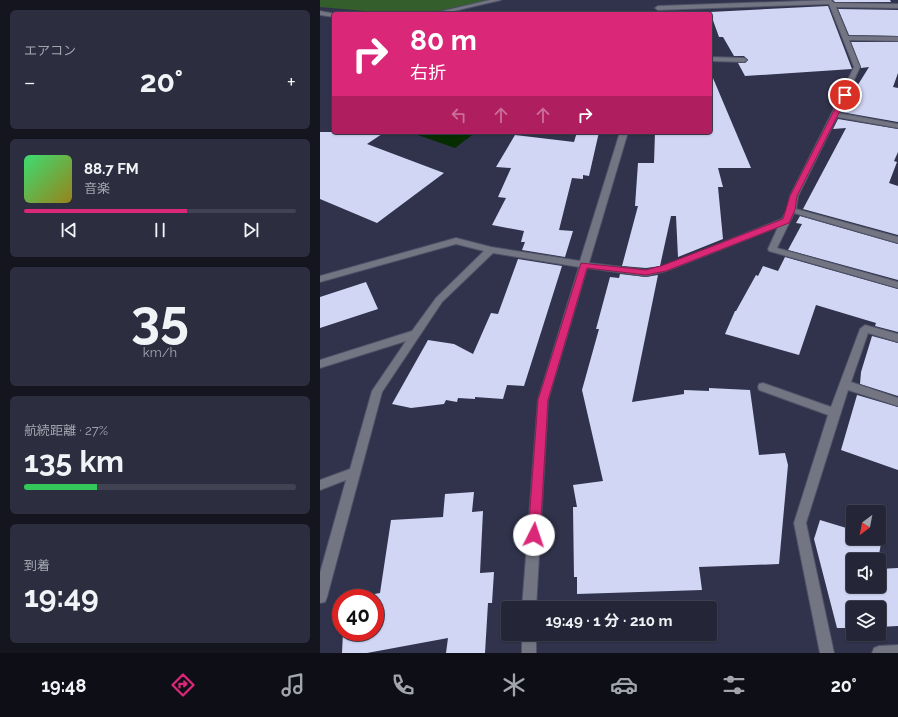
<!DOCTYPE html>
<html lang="ja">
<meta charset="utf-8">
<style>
:root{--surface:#242638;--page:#2c2e40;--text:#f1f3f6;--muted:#a3a5ae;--line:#414353;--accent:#db2777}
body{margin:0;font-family:Raleway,"Noto Sans JP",sans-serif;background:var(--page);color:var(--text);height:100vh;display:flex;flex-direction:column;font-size:15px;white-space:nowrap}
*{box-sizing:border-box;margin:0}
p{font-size:13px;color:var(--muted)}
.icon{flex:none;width:22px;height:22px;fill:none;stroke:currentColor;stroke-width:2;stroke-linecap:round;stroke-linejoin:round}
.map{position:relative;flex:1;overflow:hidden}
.sheet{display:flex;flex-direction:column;gap:10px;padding:10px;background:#14151f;width:320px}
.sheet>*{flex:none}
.banner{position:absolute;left:12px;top:12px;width:380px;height:122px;border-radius:4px;box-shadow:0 1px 3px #0004,0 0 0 1px var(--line);background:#db2777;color:#fff;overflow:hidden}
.needle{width:26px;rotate:212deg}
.tools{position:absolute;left:526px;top:505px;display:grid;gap:8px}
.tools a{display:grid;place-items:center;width:40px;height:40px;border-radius:4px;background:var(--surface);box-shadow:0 1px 3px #0004,0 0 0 1px var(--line);font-size:20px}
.speed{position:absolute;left:12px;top:589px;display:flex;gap:8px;font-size:20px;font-weight:700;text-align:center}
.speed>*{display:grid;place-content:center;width:52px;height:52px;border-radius:50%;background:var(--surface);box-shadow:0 1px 3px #0004,0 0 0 1px var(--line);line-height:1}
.speed .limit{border:6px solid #d22;background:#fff;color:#111}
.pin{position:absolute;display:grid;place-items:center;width:34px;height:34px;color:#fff;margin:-17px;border:2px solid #fff;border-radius:50%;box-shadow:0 1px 4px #0007}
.me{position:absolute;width:44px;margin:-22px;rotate:4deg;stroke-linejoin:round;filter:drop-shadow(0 0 3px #0008)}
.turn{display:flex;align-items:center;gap:14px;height:84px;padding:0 12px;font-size:18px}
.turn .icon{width:52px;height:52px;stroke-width:2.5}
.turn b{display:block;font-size:28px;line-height:34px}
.lanes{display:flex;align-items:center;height:38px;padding:0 12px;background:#0003;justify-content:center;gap:20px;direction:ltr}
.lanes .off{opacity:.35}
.big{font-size:30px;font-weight:700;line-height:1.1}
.sheet .tile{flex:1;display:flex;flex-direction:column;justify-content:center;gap:6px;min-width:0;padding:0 14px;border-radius:6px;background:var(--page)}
.sheet .dial{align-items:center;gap:0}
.dial b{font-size:52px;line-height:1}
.song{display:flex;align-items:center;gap:12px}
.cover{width:48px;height:48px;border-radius:6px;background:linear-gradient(135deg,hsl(140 70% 55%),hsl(50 70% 35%))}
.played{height:4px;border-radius:2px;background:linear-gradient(90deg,var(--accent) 60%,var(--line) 60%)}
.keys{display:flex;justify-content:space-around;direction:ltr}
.heat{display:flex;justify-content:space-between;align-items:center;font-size:22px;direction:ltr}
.charge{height:6px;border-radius:3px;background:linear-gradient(90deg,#34c759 27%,var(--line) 0)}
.trip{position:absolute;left:181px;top:601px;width:216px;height:40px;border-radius:4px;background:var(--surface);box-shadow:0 1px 3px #0004,0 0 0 1px var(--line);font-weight:700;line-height:40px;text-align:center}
.dock{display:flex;height:64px;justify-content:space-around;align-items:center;background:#0e0f16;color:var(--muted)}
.dock .icon{width:28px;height:28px}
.dock .current{color:var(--accent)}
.dock b{font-size:18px;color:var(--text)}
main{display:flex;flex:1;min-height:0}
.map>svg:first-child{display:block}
</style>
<main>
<section class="sheet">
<div class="tile"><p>エアコン</p>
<div class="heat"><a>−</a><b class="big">20°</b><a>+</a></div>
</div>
<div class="tile">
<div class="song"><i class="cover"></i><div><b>88.7 FM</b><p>音楽</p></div></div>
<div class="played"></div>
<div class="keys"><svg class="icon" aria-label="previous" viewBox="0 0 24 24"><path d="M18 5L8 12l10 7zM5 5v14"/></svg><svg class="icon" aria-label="pause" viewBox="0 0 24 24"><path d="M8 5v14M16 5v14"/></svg><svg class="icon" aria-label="next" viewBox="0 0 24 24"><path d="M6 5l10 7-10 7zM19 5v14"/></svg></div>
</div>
<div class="tile dial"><b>35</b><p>km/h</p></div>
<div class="tile"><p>航続距離 · 27%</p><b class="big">135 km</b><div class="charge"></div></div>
<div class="tile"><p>到着</p><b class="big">19:49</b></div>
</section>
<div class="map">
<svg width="578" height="653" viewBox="0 0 578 653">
<rect width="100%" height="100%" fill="#30334b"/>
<!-- green -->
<path fill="#345e2c" d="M 0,0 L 171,0 L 113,12 L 79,14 L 0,7 Z"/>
<!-- water -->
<path fill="#052d00" d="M 99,132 L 156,132 L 135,148 L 95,134 Z"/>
<!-- building -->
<path fill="#d0d6f4" d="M 513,0 L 570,0 L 571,2 L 515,2 Z
M 508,6 L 532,69 L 425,76 L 418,63 L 425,63 L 428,60 L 424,56 L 414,56 L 403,37 L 399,37 L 390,12 Z
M 518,9 L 578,10 L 578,36 L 529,35 Z
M 531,42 L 578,42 L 578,73 L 573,87 L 578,88 L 578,122 L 521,112 L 549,67 L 541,68 Z
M 390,71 L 431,168 L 398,168 L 403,187 L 398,187 L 403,239 L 358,257 L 356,216 L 351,216 L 340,266 L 326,268 L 302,266 L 318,206 L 315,206 L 318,163 L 334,163 L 335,132 L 390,132 Z
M 518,119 L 578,129 L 578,152 L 574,161 L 577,162 L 569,183 L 578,186 L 578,235 L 483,209 L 526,128 L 513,129 Z
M 0,132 L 65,132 L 47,144 L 124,173 L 57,223 L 0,199 Z
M 257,132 L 279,132 L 269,176 L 263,175 L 263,179 L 252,178 L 239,230 L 253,231 L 245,257 L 202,250 L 205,242 L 201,242 L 204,231 L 172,225 L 186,198 L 178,197 L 191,168 L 176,167 L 195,135 L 254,142 Z
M 480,216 L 578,244 L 578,280 L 468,250 L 482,224 L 476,223 Z
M 465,257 L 578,289 L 578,332 L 555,326 L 556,323 L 496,305 L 479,355 L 405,334 L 415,311 L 416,311 L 436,275 L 438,276 L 443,266 L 458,271 Z
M 198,259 L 242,266 L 204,386 L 187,385 L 183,399 L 155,397 L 155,399 L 138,398 L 137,402 L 126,400 L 124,404 L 91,408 L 72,404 L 108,340 L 134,344 L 153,354 L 171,313 L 178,314 Z
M 300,274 L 326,277 L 338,275 L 312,402 L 364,394 L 364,390 L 389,391 L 389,388 L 430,390 L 439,455 L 465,453 L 468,465 L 459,564 L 379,567 L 382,590 L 257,594 L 257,577 L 254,577 L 253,507 L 257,507 L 253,485 L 283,481 L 262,390 L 279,329 L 276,329 L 290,277 L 299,278 Z
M 46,282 L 58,309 L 0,328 L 0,297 Z
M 552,336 L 578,343 L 578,396 L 540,384 L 541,372 Z
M 537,395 L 578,407 L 578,470 L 521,450 Z
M 154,492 L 152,512 L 163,511 L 160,573 L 174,572 L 172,603 L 168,603 L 165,653 L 126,653 L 128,638 L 47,653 L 22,653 L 23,632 L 55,632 L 55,598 L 33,598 L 60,593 L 71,520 L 123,517 L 125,494 Z
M 500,520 L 533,530 L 533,538 L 562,538 L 558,560 L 533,560 L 533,586 L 559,586 L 559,569 L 578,568 L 578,626 L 559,627 L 559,608 L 533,608 L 533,628 L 517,628 L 494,539 Z"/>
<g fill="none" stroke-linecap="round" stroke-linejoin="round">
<!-- minor casing -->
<g stroke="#4f5268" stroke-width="2">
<path id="minor" d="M 170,0 L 181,0 L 121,14 L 110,14 Z
M 511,0 L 514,3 L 578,4 L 578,8 L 516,7 L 528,36 L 578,37 L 578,41 L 529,40 L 540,67 L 519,113 L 578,124 L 578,128 L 517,117 L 478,196 L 476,209 L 578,237 L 578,243 L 474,213 L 457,248 L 578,282 L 578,288 L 449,251 L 448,249 L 458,227 L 346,271 L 326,276 L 267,268 L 228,400 L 216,608 L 202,608 L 218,400 L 259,267 L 173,253 L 122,302 L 62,392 L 7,597 L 5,602 L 0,603 L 0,573 L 26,480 L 0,490 L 0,480 L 30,469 L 52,391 L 86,341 L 0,368 L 0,360 L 92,331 L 116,298 L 164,251 L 136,244 L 0,282 L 0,276 L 136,238 L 171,247 L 260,261 L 300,132 L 308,132 L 269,263 L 326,270 L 341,267 L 462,219 L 467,210 L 470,196 L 514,109 L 534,67 L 509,4 L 338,10 L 335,8 L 338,6 Z
M 0,11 L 16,14 L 14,14 L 14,17 L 0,15 Z
M 390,57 L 424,58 L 427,60 L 424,62 L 390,61 Z
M 545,325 L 578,334 L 578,342 L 548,333 L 531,382 L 578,398 L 578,406 L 528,390 L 486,523 L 514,653 L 500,653 L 474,523 L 508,415 L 439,390 L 438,387 L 439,384 L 443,383 L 511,407 L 540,329 Z
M 202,634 L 216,634 L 216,653 L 202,653 Z
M 578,645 L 578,653 L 552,653 L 554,648 L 559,646 Z"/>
</g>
<!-- minor -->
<use href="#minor" fill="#737582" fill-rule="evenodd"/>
</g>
<!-- route -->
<path fill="#db2777" stroke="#8e194d" d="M 525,93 L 528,95 L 477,196 L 475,210 L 469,223 L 346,271 L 326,275 L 267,268 L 228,400 L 220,535 L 218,539 L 214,540 L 210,539 L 208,535 L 218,400 L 261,263 L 326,270 L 341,266 L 463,219 L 470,196 L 522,95 Z"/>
</svg>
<div class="tools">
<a><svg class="needle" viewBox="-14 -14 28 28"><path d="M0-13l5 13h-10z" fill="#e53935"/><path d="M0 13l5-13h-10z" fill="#a3a5ae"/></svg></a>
<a><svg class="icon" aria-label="sound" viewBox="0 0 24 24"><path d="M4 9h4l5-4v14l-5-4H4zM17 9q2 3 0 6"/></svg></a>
<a><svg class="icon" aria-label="layers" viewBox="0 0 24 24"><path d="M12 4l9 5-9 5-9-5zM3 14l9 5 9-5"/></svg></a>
</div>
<div class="speed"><div class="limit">40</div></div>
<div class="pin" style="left:525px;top:95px;background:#d93025"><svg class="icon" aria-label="arrive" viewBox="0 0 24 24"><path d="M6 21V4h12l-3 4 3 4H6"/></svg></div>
<svg class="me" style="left:214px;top:535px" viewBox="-20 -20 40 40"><circle r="19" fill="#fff"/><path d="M0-13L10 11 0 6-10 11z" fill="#db2777"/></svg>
<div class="trip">19:49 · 1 分 · 210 m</div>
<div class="banner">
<div class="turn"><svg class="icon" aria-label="right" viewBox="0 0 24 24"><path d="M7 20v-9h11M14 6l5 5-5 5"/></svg><div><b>80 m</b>右折</div></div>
<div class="lanes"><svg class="icon off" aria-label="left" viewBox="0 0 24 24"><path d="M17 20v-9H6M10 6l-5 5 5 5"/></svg><svg class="icon off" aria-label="ahead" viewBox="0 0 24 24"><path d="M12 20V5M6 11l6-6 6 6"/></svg><svg class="icon off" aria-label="ahead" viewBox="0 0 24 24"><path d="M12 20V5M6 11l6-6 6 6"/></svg><svg class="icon" aria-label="right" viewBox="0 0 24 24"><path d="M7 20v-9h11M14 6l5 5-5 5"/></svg></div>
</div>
</div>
</main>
<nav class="dock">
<b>19:48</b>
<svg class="icon current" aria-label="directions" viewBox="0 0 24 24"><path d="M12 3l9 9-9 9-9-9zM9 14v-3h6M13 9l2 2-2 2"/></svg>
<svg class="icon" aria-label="music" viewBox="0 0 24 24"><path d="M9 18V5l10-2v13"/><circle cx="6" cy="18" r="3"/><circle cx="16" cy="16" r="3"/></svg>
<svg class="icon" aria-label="phone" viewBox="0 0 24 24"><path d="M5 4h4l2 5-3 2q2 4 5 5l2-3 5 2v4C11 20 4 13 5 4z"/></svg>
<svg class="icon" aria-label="climate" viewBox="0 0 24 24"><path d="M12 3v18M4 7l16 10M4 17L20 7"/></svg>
<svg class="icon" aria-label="car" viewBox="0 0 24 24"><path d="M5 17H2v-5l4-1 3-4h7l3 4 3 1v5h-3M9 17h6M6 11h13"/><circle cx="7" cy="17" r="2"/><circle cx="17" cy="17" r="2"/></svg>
<svg class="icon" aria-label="filters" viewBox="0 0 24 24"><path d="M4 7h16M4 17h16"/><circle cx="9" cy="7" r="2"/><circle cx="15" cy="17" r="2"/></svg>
<b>20°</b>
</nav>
